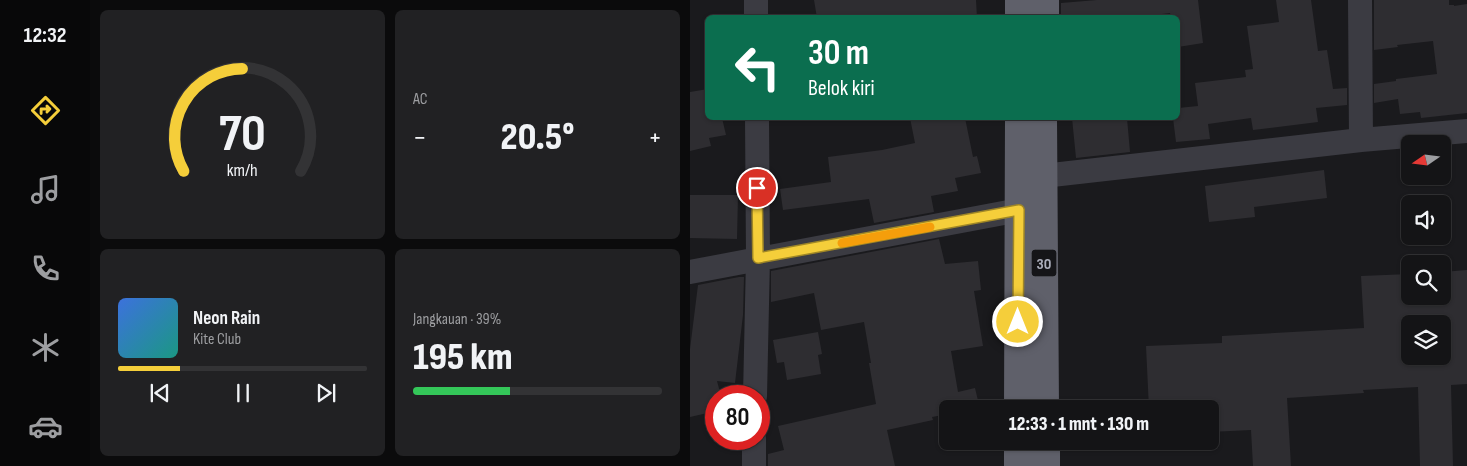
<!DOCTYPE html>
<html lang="id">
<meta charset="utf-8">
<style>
:root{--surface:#141416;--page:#212123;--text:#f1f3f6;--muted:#9d9ea1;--line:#333335;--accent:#f5ce3a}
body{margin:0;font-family:"Sofia Sans Condensed",sans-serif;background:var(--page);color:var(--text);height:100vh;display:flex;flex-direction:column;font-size:19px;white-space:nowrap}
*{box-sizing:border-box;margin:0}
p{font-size:16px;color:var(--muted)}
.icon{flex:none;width:28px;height:28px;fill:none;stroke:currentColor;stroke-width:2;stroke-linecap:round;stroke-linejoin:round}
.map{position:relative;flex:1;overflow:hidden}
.details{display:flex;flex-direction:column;gap:10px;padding:10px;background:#0b0b0c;width:600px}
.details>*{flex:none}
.banner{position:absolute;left:15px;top:15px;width:475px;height:105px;border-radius:8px;box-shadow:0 1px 4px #0004,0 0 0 1px var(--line);background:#0b6e4f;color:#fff;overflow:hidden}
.needle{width:32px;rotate:256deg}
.fabs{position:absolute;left:711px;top:135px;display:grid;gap:10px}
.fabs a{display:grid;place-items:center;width:50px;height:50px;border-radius:8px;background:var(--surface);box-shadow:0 1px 4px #0004,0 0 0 1px var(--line);font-size:25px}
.speed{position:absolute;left:15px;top:385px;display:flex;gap:10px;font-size:25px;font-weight:700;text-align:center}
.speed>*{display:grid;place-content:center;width:65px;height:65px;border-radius:50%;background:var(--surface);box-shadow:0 1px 4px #0004,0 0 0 1px var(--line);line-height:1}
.speed .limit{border:8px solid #d22;background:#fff;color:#111}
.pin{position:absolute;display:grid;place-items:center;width:42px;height:42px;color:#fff;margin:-21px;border:2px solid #fff;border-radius:50%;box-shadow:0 1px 5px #0007}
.me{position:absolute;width:55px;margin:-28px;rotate:0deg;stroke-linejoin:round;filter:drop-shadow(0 0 4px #0008)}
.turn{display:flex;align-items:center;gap:18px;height:105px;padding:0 20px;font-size:22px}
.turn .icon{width:65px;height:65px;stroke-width:2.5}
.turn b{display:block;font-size:35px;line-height:42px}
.big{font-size:38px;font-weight:800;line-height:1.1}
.details .tile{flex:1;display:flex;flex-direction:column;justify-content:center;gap:8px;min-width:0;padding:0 18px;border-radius:8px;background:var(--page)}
.details .dial{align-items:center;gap:0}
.dial svg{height:130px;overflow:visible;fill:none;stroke:var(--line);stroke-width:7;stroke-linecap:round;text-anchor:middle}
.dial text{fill:var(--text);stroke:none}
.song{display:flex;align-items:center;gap:15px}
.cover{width:60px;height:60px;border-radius:8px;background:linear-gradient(135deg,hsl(220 70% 55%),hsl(170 70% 35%))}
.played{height:5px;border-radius:2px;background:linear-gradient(90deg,var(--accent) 25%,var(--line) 25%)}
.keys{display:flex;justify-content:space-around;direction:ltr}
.heat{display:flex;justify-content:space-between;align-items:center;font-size:28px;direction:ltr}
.charge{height:8px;border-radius:4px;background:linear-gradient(90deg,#34c759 39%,var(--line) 0)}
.details .tiles{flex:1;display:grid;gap:10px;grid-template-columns:repeat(2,1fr)}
.trip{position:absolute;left:249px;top:400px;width:280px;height:50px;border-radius:8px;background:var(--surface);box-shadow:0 1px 4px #0004,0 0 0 1px var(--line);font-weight:800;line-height:50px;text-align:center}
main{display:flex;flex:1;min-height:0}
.tab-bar{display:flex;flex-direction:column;width:90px;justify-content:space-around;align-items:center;background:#080809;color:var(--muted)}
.tab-bar .icon{width:35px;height:35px}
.tab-bar .current{color:var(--accent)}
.tab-bar b{font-size:22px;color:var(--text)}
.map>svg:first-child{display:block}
</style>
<main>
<nav class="tab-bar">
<b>12:32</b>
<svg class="icon current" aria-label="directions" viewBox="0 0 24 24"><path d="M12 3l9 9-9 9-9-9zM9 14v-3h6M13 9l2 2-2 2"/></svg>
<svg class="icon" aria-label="music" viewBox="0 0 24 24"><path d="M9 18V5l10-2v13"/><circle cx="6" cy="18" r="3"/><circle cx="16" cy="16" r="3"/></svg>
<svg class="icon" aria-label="phone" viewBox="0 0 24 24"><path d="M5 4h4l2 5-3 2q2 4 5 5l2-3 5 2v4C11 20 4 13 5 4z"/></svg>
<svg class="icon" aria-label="climate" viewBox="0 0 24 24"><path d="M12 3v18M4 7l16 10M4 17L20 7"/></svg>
<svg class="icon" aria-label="car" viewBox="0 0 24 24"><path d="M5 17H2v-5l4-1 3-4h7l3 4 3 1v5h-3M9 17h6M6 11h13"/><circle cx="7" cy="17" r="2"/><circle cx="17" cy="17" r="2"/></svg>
</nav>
<section class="details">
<div class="tiles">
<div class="tile dial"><svg viewBox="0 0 100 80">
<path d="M14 69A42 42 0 1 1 86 69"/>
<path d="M14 69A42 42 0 0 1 50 6" stroke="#f5ce3a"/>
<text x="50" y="56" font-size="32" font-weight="700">70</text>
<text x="50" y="72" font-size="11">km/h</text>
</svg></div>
<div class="tile"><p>AC</p>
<div class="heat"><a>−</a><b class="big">20.5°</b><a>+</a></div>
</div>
<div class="tile">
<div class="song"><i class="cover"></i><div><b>Neon Rain</b><p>Kite Club</p></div></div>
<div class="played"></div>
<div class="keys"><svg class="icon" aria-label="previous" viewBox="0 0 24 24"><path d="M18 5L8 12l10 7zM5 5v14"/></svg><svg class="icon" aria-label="pause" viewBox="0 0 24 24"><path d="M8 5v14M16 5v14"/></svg><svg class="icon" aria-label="next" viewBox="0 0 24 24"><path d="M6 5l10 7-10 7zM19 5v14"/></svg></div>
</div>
<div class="tile"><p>Jangkauan · 39%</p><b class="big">195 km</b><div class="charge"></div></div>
</div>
</section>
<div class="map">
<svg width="777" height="466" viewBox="0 0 777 466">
<rect width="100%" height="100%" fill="#1a1a1d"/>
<!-- building -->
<path fill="#2e2d31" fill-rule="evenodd" d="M 124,0 L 286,0 L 287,18 L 127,18 Z
M 407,0 L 508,0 L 513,43 L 488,47 L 488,18 L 481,18 L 480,13 L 442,18 L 371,18 L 371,3 Z
M 586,0 L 621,0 L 628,51 L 637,50 L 643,89 L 657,88 L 657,105 L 626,108 L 628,122 L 563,130 L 561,118 L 518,124 L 520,139 L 486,142 L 483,118 L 488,118 L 488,108 L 508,106 L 505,83 L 556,77 L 555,70 L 563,69 L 557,26 L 589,22 Z
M 684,0 L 759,0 L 759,5 L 764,5 L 764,6 L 777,4 L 777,113 L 731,118 L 730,112 L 710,114 L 708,99 L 684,103 L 684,84 L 706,81 L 706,79 L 747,74 L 743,41 L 707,45 L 708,47 L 684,50 Z
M 18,89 L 18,118 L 32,118 L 36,135 L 19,138 L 21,146 L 0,151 L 0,92 Z
M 220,118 L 275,118 L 283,157 L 287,156 L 291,173 L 265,178 L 268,191 L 241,196 L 244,212 L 184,223 L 179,199 L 93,210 L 90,189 L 141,182 L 138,157 L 192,150 L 225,143 Z
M 382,118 L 437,118 L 440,152 L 386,158 Z
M 634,170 L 637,198 L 564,207 L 565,217 L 519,222 L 515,186 Z
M 0,195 L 48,195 L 47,239 L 0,238 Z
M 249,239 L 255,264 L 288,261 L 291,290 L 284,291 L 293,346 L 261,351 L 268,392 L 285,388 L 290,409 L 258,409 L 258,414 L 242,417 L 243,420 L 197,430 L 205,466 L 78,466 L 78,454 L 94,450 L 88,426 L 186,404 L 179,363 L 181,363 L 174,322 L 131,330 L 124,293 L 81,302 L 81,271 Z
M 777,270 L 777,384 L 761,385 L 763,466 L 730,466 L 728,387 L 673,390 L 674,393 L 597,398 L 601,466 L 563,466 L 561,430 L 520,432 L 520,409 L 459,409 L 456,346 L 532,343 L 532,336 L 674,328 L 671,276 L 720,274 L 720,296 L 752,296 L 752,272 ZM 720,324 L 752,324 L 752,356 L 720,356 Z
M 49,277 L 54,277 L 53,315 L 45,383 L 27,381 L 31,396 L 26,396 L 26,411 L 0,417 L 0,349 L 8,285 Z
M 128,332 L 132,354 L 128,355 L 131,374 L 97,380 L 94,362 L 87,363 L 83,340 Z"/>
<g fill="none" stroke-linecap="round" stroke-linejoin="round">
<!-- minor -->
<path stroke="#3b3b42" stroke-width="24" d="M 66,0 L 66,18
M 670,0 L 671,140
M 353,176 L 671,140 L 777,131
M 0,272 L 329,210
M 65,396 L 68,258 L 67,118
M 64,466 L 64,439"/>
<!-- trunk -->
<path stroke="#5f606a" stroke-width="28" d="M 329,18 L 329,0
M 355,18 L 355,0
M 353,118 L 355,409
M 328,409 L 329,118
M 356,441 L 356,466
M 328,466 L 328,441"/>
</g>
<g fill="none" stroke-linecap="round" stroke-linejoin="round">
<!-- route casing -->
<g stroke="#9f8626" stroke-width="12">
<path id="route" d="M 67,188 L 68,258 L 329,210 L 328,322"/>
</g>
<!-- route -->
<use href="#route" stroke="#f5ce3a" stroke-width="9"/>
<!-- slow -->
<path stroke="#f59e0b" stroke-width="9" d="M 152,243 L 240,227"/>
</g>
<g text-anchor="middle" stroke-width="5" stroke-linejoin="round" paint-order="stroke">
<!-- shield labels -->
<rect fill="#151518" stroke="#7f818b" stroke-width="1" x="341.5" y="249.5" width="25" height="27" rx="4"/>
<g font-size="16" font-weight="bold" fill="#adafbc">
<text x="354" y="269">30</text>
</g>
</g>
</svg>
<div class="fabs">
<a><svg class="needle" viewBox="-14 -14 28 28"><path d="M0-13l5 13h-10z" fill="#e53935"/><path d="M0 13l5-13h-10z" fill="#9d9ea1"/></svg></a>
<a><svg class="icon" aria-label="sound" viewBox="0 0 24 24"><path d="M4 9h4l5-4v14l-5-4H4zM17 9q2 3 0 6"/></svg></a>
<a><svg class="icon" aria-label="search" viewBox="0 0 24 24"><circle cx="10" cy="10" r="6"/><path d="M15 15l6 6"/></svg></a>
<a><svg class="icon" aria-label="layers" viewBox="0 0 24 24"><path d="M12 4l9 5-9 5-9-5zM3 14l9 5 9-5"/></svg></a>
</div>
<div class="speed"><div class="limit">80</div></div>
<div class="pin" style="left:67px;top:188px;background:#d93025"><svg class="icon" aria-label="arrive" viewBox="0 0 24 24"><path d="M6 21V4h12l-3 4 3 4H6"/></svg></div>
<svg class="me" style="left:328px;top:322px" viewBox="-20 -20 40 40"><circle r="17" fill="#f5ce3a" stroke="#fff" stroke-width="3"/><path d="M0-11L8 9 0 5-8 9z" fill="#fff"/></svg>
<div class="trip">12:33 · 1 mnt · 130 m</div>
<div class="banner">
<div class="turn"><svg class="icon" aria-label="left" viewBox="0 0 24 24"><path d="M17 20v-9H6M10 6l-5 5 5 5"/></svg><div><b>30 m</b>Belok kiri</div></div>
</div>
</div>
</main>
